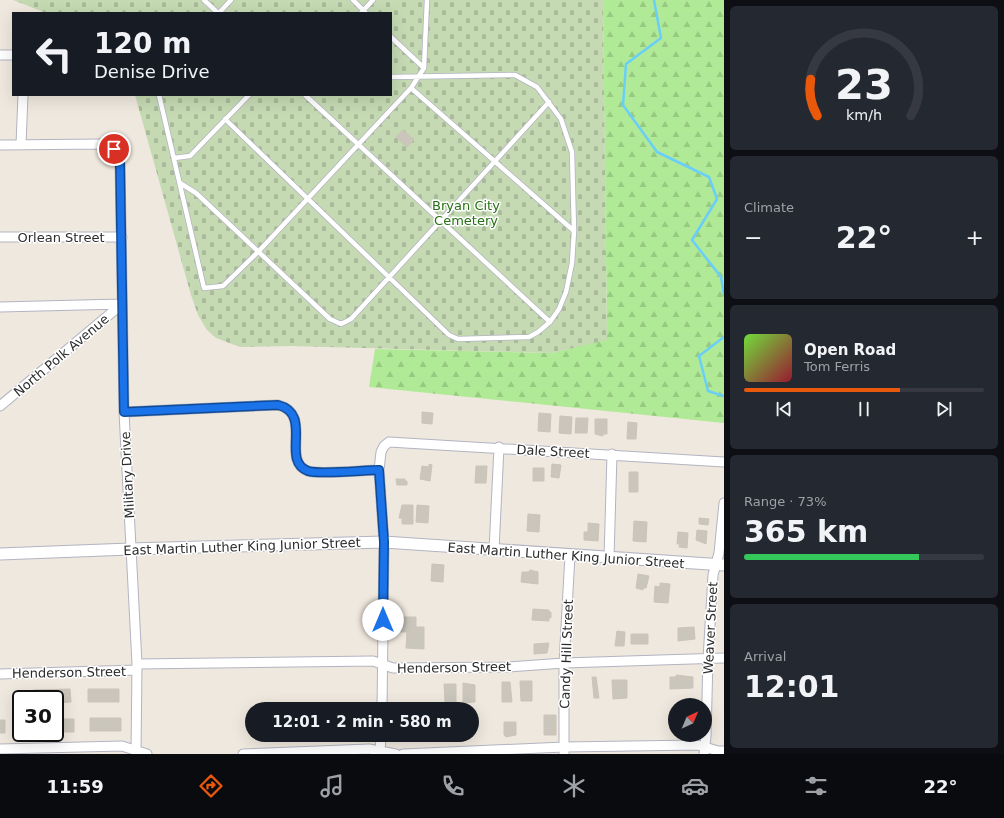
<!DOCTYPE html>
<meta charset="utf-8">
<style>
:root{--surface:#171b24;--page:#242831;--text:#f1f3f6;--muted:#9ea1a6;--line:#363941;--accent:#ea580c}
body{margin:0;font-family:"DejaVu Sans",sans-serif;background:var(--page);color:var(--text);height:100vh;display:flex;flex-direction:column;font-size:15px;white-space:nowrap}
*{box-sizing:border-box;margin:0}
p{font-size:13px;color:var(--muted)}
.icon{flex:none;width:22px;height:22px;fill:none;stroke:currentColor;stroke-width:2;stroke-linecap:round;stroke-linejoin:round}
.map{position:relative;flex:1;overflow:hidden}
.details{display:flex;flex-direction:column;gap:6px;padding:6px;background:#0d0f14;width:280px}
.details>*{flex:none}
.hud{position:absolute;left:12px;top:12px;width:380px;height:84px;border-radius:0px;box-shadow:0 4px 16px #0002;background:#171b24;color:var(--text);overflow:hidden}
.needle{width:26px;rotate:44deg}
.tools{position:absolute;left:668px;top:698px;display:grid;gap:8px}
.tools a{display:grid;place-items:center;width:44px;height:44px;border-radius:50%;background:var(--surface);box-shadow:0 4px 16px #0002;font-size:20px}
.speed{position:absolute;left:12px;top:690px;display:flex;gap:8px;font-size:20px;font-weight:700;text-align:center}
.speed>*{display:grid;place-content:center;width:52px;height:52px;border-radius:50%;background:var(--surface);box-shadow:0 4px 16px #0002;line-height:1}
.speed .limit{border:2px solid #111;border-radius:6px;background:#fff;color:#111}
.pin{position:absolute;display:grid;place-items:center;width:34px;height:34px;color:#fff;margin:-17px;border:2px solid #fff;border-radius:50%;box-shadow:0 1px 4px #0007}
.me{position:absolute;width:44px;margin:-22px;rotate:0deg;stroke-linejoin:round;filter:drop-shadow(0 0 3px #0008)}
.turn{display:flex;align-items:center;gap:14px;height:84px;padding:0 16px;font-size:18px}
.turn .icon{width:52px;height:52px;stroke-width:2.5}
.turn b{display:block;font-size:28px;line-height:34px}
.big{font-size:30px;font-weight:800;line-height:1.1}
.details .tile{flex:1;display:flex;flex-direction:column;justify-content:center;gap:6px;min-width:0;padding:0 14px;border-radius:6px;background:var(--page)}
.details .dial{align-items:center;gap:0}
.dial svg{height:104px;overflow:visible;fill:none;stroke:var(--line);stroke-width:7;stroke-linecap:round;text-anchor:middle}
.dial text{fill:var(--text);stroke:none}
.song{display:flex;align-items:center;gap:12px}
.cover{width:48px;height:48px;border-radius:6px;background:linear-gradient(135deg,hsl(100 70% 55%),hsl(350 70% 35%))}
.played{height:4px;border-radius:2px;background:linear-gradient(90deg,var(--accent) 65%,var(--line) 65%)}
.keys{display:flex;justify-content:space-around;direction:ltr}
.heat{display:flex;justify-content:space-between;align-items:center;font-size:22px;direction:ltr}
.charge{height:6px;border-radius:3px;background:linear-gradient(90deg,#34c759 73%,var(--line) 0)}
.trip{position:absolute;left:245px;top:702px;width:234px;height:40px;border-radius:20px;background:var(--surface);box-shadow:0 4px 16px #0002;font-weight:800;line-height:40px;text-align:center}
.menu{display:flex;height:64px;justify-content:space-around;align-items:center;background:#090b0e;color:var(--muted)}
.menu .icon{width:28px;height:28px}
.menu .on{color:var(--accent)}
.menu b{font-size:18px;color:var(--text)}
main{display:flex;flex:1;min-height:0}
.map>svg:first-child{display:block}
</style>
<main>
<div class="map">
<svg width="724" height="754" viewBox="0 0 724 754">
<defs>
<pattern id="forest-firs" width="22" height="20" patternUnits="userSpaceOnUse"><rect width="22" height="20" fill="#b0ea96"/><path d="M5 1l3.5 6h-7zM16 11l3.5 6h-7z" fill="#98c981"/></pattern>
<pattern id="cemetery-stones" width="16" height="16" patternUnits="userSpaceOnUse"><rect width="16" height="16" fill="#c5dab3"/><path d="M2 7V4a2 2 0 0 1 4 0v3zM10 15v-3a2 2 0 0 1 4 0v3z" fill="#a9bb9a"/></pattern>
</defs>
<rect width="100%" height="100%" fill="#efe8de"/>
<!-- forest -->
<path fill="url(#forest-firs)" d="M 603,0 L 724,0 L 724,423 L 369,387 L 375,349 L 552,353 L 607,339 Z"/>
<!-- cemetery -->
<path fill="url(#cemetery-stones)" d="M 13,0 L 603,0 L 607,340 L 552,353 L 290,346 L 240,347 L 216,338 L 207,330 L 198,315 L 191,295 L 135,95 L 391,95 L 391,13 L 46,13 Z"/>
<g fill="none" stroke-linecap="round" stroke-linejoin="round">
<!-- stream -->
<path stroke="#69cef9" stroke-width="2.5" d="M 654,0 L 661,38 L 626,64 L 623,105 L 657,152 L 709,177 L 717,199 L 692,240 L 721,277 L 724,295
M 724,337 L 699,356 L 708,391 L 724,396"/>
</g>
<!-- building -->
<path fill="#cac6bc" stroke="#cbc4b7" d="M 403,130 L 414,140 L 407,147 L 396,137 Z
M 422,412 L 433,413 L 432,424 L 422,423 Z
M 539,413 L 551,414 L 550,432 L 538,431 Z
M 560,416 L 572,417 L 571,434 L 559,433 Z
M 576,418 L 588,418 L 587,433 L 575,433 Z
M 595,419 L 607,419 L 607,434 L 603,434 L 603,436 L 595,434 Z
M 628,422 L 637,423 L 636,439 L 627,439 Z
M 429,464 L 432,465 L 430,481 L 420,479 L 422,466 L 429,467 Z
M 552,464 L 561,465 L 559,478 L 551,477 Z
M 476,466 L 487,466 L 486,483 L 475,483 Z
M 533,468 L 544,468 L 544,481 L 533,481 Z
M 629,472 L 638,472 L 638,492 L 629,492 Z
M 396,479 L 405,479 L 405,481 L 407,481 L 407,485 L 397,485 Z
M 402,505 L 413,505 L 413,524 L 402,524 L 402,518 L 399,518 Z
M 417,505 L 429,506 L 428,523 L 416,522 Z
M 528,514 L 540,515 L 539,532 L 527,531 Z
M 699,518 L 709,519 L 708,525 L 699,524 Z
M 634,521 L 647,522 L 646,542 L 633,541 Z
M 588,523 L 599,524 L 598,541 L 584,540 L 584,532 L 588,532 Z
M 697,530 L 707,531 L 706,544 L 696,540 Z
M 678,532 L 688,533 L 687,548 L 679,547 L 680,544 L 677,544 Z
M 432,564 L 444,565 L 443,582 L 431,581 Z
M 530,570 L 538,572 L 538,584 L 521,582 L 522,572 L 529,572 Z
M 638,574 L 649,576 L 646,588 L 643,588 L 643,590 L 636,588 Z
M 660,583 L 670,584 L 668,603 L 654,602 L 655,586 L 660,587 Z
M 533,609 L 549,610 L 549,612 L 551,612 L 551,618 L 549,617 L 549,621 L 532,620 Z
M 400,617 L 416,617 L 416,627 L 424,627 L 424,649 L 406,648 L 407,632 L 400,632 Z
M 694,627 L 695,639 L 678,641 L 678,628 Z
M 617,631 L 625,632 L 624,646 L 615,646 Z
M 631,634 L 648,634 L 648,644 L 631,644 Z
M 549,643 L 547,653 L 534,654 L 534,644 Z
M 676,675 L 693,677 L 693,688 L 670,689 L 670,677 L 676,677 Z
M 592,677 L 596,677 L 599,698 L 594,698 Z
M 612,680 L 627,680 L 627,698 L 613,699 Z
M 520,681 L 532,681 L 532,701 L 521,701 Z
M 502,682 L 510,682 L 512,702 L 502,702 Z
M 463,683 L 475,685 L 475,702 L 463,703 Z
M 444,684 L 456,684 L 456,703 L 445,703 Z
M 70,689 L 71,702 L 55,703 L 55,699 L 33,699 L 33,690 Z
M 88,689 L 119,689 L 119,702 L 88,702 Z
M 544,715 L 556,715 L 556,735 L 544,735 Z
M 90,718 L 121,718 L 121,731 L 90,731 Z
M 472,718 L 474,718 L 475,734 L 472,734 Z
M 55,719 L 74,719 L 74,732 L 55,732 Z
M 0,720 L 5,720 L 5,733 L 0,733 Z
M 504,722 L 516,722 L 516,735 L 506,737 L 504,735 Z"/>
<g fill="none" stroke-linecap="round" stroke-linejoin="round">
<!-- service casing -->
<g stroke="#b2b4c1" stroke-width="6">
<path id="service" d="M 204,0 L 218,13
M 353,0 L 366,13
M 219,13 L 231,0
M 361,13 L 373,0
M 391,37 L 424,68
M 411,88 L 574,231
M 159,95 L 204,288 L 223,286 L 258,252 L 411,88 L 424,68 L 427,0
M 305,95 L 550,322
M 225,119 L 449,335 L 458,339 L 529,337 L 538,332 L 550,322 L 559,309 L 566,292 L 572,263 L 574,231 L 572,152 L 561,119 L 537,87 L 515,75 L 391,77
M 174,158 L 190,156 L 249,95
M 180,183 L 196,193 L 330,319 L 341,324 L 351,319 L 549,102"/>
</g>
<!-- minor casing -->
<g stroke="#b2b4c1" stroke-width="11">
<path id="minor" d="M 0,55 L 13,55
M 0,145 L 102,144 C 114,146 117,153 120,163 L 124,412 L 137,664 L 136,754
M 21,145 L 23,95
M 0,237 L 122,237
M 0,307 L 122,304
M 0,406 L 122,304
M 124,412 L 278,405 C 314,414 280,461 308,471 C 319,475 365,470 379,470
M 494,550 L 499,447
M 609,558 L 612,454
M 137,664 L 373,661 L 393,668 L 508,667 L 564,663 L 724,658
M 0,674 L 137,670
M 382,709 L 384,542 L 379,470 L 381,452 L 384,446 L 389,442 L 724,462
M 0,749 L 122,746 L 147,754
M 243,754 L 369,749 L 396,754
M 380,754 L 381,735
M 403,754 L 564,747 L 698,745 L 718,751 L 724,751
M 564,754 L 564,663 L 570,555
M 704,754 L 706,736 L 708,659 L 713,575 L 719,553 L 724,503"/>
</g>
<!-- tertiary casing -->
<g stroke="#b2b4c1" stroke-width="13">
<path id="tertiary" d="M 0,554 L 130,549 L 384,542 L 724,565"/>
</g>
<!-- service -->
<use href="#service" stroke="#fff" stroke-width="4.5"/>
<!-- minor -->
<use href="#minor" stroke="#fff" stroke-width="9"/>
<!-- tertiary -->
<use href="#tertiary" stroke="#fff" stroke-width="11"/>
</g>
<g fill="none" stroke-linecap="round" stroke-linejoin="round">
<!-- route casing -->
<g stroke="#114b97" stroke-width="10">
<path id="route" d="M 114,149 L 120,163 L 124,412 L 278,405 C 314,414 280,461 308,471 C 320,475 365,470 379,470 L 384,542 L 383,620"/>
</g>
<!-- route -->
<use href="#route" stroke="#1a73e8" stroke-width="7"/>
</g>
<g text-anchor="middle" stroke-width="3" stroke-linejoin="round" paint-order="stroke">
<!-- park labels -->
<g font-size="13" fill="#257114" stroke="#fff">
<text x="466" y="210">Bryan City<tspan x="466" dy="15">Cemetery</tspan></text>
</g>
<!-- street labels -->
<g font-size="13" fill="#2c2c2c" stroke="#fff">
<text x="61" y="242">Orlean Street</text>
<text transform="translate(61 355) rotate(-40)" y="5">North Polk Avenue</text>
<text transform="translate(553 451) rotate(3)" y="5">Dale Street</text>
<text transform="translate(127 475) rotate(-93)" y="5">Military Drive</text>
<text transform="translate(242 546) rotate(-2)" y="5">East Martin Luther King Junior Street</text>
<text transform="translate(566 555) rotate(4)" y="5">East Martin Luther King Junior Street</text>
<text transform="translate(710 628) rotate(-87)" y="5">Weaver Street</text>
<text transform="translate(566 654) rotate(-88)" y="5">Candy Hill Street</text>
<text transform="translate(454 667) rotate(-1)" y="5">Henderson Street</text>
<text transform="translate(69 672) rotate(-1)" y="5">Henderson Street</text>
</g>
</g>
</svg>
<div class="tools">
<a><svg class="needle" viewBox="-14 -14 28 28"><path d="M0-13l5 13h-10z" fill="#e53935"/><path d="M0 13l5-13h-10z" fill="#9ea1a6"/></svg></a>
</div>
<div class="speed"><div class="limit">30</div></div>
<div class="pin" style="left:114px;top:149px;background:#d93025"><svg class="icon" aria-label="arrive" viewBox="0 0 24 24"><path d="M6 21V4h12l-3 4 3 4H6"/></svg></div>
<svg class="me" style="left:383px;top:620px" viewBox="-20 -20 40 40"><circle r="19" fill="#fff"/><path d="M0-13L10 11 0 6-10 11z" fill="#1a73e8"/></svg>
<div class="trip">12:01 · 2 min · 580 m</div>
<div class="hud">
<div class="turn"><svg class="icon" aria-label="left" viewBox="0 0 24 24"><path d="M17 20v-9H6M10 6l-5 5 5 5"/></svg><div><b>120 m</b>Denise Drive</div></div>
</div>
</div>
<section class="details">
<div class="tile dial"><svg viewBox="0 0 100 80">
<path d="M14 69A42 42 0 1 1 86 69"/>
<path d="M14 69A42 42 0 0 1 9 41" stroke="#ea580c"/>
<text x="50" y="56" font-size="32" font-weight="700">23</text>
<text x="50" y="72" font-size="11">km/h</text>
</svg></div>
<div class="tile"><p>Climate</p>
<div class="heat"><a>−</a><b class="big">22°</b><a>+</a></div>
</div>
<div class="tile">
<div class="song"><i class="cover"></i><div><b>Open Road</b><p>Tom Ferris</p></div></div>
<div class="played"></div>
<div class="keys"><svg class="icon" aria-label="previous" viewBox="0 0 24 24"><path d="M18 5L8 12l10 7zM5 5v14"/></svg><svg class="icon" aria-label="pause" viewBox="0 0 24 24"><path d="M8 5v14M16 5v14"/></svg><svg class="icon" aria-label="next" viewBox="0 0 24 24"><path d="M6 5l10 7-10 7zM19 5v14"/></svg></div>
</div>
<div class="tile"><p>Range · 73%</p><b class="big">365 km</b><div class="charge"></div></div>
<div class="tile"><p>Arrival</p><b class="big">12:01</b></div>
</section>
</main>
<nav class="menu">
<b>11:59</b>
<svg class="icon on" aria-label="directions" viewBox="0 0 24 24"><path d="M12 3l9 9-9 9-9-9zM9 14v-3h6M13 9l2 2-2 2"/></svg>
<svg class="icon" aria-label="music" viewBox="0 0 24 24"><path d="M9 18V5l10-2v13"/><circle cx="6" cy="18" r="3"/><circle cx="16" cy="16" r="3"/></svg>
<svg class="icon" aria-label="phone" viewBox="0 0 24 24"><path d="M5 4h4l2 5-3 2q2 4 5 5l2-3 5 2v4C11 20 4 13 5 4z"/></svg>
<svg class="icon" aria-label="climate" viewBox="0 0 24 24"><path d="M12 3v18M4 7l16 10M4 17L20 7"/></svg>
<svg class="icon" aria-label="car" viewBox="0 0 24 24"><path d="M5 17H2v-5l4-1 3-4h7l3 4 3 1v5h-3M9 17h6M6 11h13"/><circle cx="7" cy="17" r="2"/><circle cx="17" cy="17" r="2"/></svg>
<svg class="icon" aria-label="filters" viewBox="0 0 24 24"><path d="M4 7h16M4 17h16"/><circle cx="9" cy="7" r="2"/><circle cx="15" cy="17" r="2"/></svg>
<b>22°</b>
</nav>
